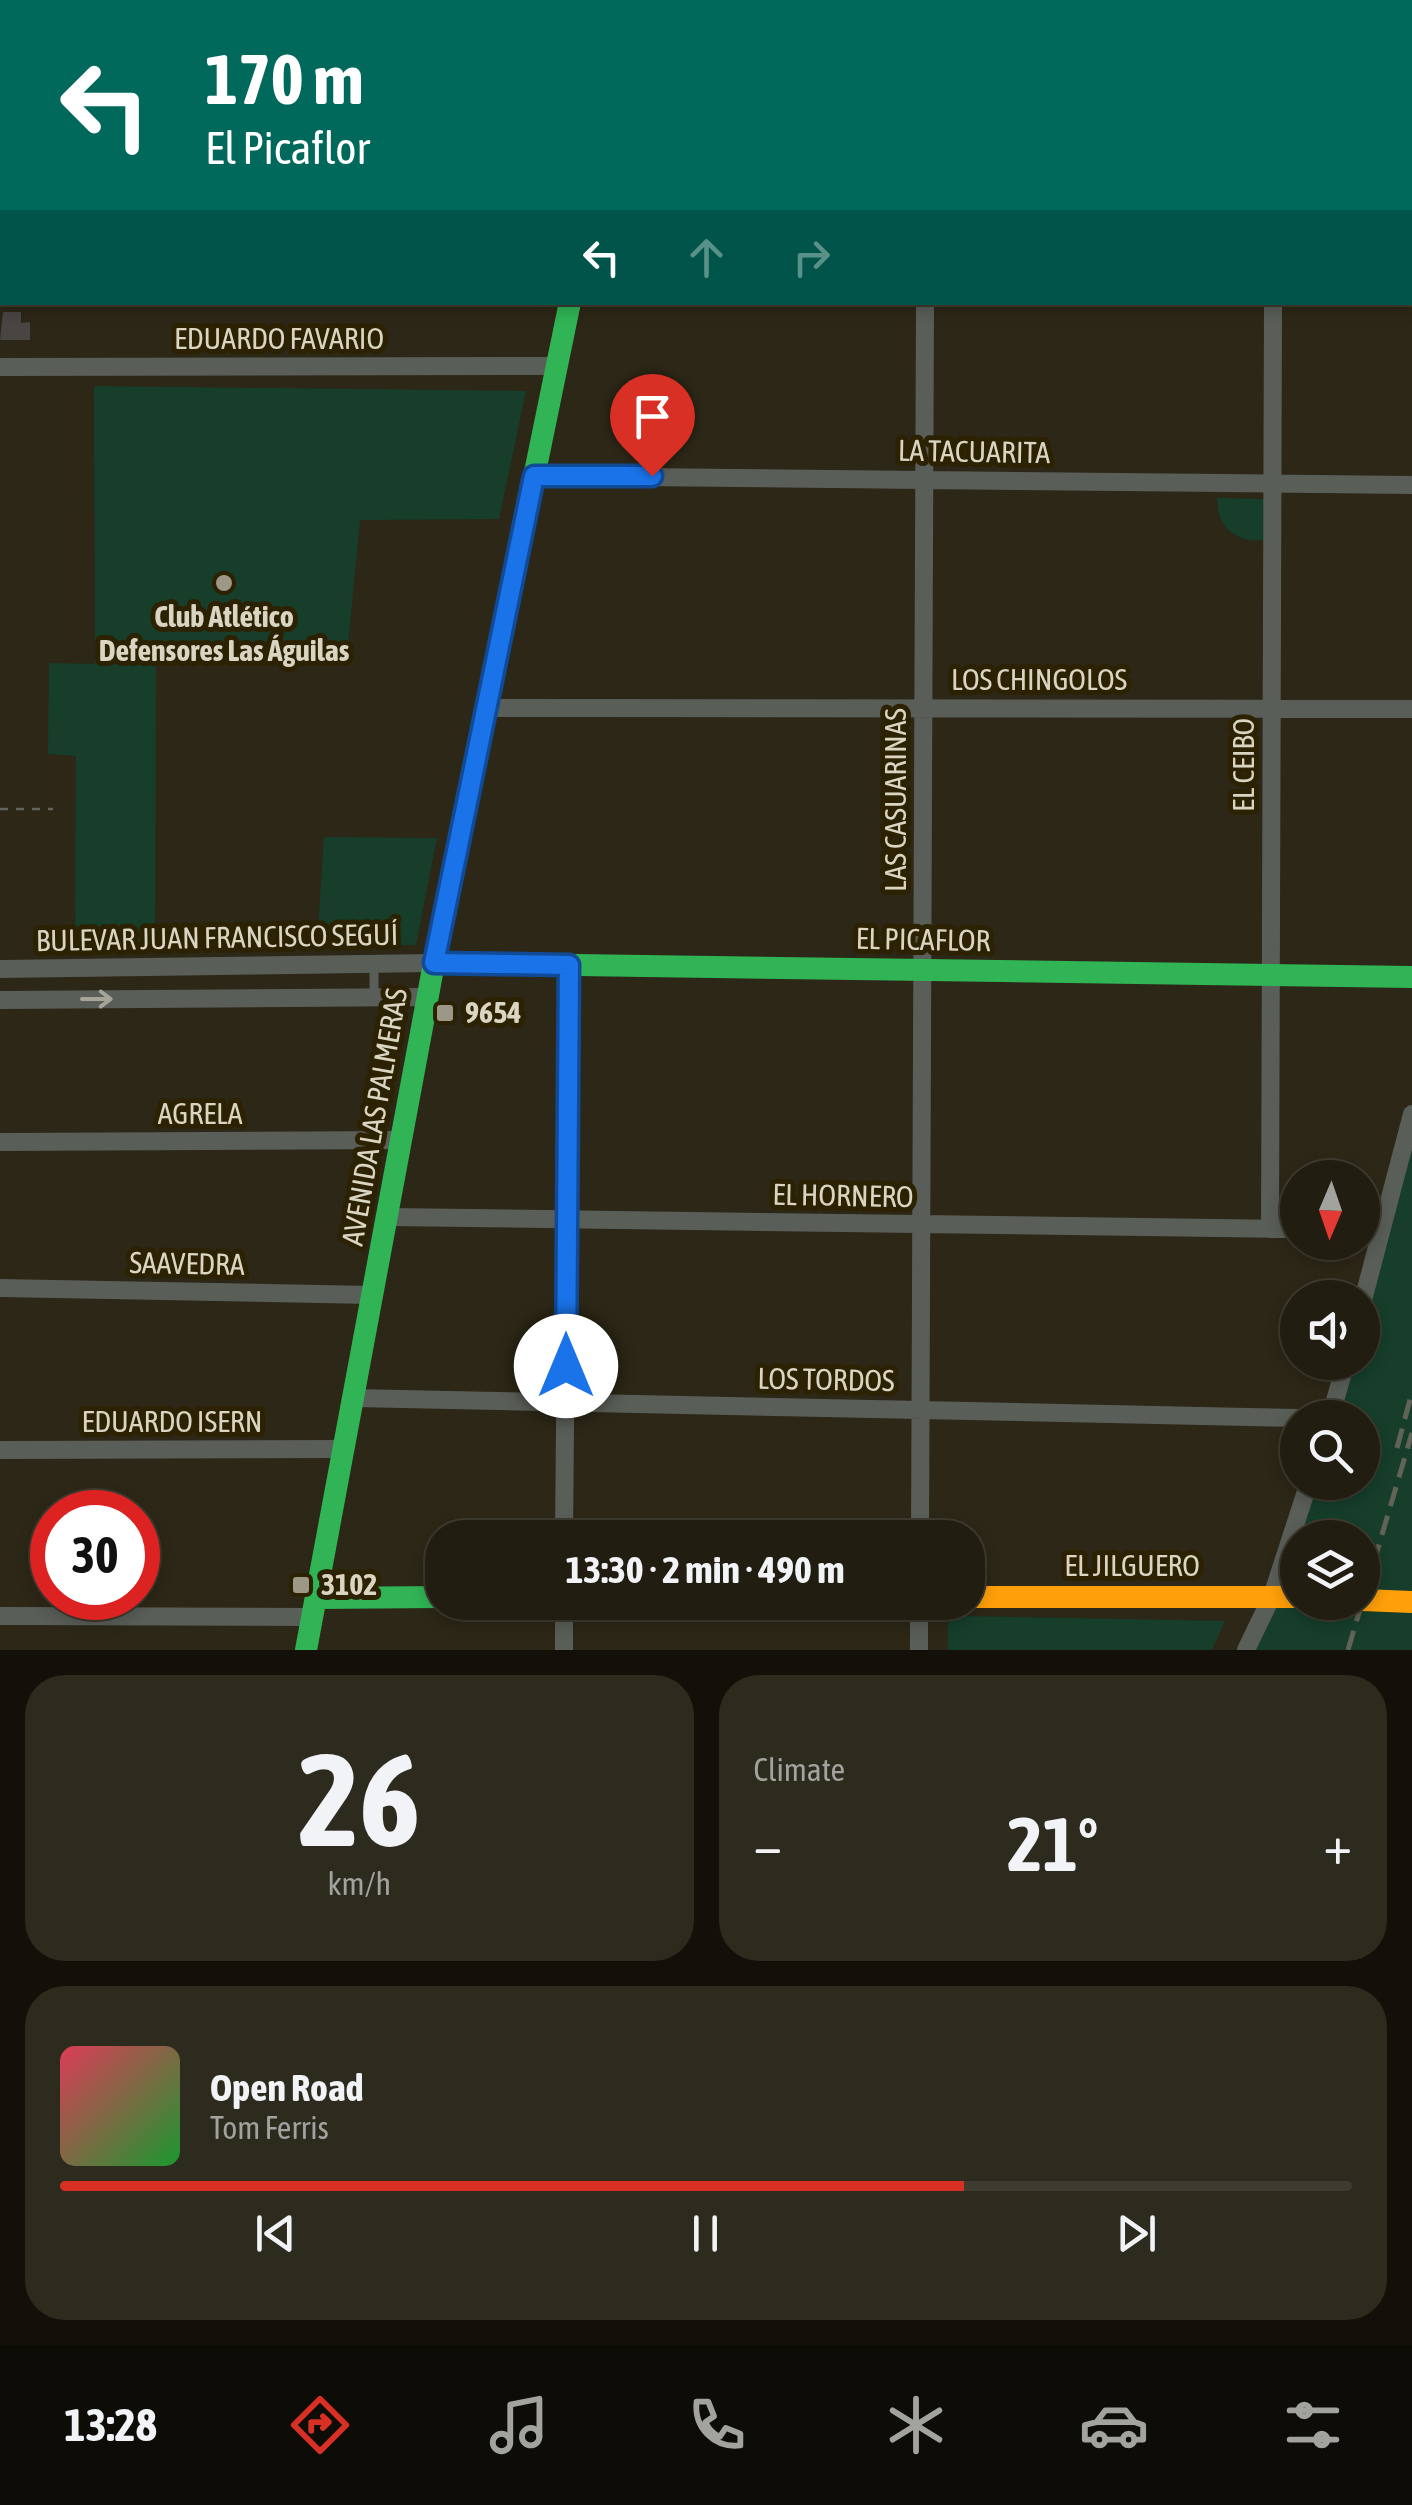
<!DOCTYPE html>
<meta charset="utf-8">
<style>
:root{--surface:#211d10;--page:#2d2a1e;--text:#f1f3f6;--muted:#a2a29f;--line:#3e3b30;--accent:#d93025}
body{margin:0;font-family:"Asap Condensed",sans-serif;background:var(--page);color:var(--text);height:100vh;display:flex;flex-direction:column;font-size:38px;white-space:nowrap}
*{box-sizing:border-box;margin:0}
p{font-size:32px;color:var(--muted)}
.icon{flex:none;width:55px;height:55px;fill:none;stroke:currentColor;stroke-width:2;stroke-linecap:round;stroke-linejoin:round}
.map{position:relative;height:1650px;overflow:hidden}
.details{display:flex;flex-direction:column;gap:25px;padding:25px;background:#121009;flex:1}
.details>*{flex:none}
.banner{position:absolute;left:0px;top:0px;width:1412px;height:305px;box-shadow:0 5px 15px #0003,0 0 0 2px var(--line);background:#00695c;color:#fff;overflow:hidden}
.needle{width:65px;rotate:182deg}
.controls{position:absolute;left:1280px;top:1160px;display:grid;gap:20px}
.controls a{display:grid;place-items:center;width:100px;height:100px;border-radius:50%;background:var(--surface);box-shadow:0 5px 15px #0003,0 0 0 2px var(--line);font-size:50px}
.speed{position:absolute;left:30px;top:1490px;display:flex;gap:20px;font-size:50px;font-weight:700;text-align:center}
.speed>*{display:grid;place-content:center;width:130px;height:130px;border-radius:50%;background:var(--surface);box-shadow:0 5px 15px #0003,0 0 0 2px var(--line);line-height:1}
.speed .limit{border:15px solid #d22;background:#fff;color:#111}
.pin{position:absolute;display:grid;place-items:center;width:85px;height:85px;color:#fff;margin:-102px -42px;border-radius:50% 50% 50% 0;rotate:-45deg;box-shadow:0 0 10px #0007}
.pin .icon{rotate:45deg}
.me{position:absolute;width:110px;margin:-55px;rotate:0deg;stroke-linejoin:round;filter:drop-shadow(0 0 8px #0008)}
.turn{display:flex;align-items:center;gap:35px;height:210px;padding:0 40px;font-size:45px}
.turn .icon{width:130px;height:130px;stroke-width:2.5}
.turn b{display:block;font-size:70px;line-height:85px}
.lanes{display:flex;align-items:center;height:95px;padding:0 40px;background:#0003;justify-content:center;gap:50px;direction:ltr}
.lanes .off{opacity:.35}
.big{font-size:75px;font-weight:700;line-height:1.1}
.details .tile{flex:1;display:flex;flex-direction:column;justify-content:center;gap:15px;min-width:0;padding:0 35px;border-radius:40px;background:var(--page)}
.details .dial{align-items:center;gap:0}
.dial b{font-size:130px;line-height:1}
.song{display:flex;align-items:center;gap:30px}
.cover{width:120px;height:120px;border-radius:15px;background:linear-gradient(135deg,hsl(350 70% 55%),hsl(130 70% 35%))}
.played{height:10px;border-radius:5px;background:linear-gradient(90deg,var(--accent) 70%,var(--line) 70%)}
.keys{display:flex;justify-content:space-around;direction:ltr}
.heat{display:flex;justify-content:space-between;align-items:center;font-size:55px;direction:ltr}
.details .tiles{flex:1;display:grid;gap:25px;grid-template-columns:1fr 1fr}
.tile:last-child{grid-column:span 2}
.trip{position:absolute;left:425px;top:1520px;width:560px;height:100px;border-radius:40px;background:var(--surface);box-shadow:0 5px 15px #0003,0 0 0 2px var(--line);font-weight:700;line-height:100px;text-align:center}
.menu{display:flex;height:160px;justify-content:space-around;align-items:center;background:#0d0c06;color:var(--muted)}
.menu .icon{width:70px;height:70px}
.menu .current{color:var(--accent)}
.menu b{font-size:45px;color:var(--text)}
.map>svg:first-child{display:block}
</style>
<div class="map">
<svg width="1412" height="1650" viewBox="0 0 1412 1650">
<rect width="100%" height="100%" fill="#2c2716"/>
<!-- green -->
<path fill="#163e2b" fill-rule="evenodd" d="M 94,386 L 526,391 L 499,519 L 360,520 L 346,666 L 156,651 L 155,941 L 75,945 L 76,756 L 48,754 L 49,663 L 95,664 Z
M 1217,498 L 1265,499 L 1264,540 C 1235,543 1217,527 1217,498 Z
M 324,837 L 437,838 L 416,945 L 317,944 Z
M 1412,1114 L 1412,1650 L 1246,1650 L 1309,1483 L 1362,1482 L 1362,1418 L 1330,1417 L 1346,1363 L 1362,1362 L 1363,1304 ZM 1298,1538 L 1362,1538 L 1362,1602 L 1298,1602 Z
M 958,1616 L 1225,1621 L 1212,1650 L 948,1650 L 948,1623 Z"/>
<!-- building -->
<path fill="#484543" d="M 3,312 L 21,312 L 21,323 L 30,322 L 30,340 L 0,340 Z"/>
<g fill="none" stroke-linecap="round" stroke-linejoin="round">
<!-- path -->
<path stroke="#61635d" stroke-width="2.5" stroke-dasharray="8 8" stroke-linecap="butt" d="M 0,809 L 53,809"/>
<!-- lane -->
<path stroke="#5a5e58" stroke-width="9" d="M 374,965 L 374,998"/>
<!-- street -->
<path stroke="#5a5e58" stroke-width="18" d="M 1410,260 L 1412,260
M 0,367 L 557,366
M 535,476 L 1412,485
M 487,708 L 1412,709
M 0,969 L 434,963
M 0,1000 L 428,997
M 0,1142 L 401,1140
M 387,1217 L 1298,1229
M 1270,1229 L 1273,302
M 0,1288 L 373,1295
M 1362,1304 L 1412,1114
M 354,1398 L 1298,1418
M 1330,1418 L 1346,1362
M 0,1450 L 344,1449
M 564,1538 L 569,965
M 920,1538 L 925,302
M 919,1602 L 919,1650
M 0,1616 L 312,1617
M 564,1650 L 564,1602
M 1246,1650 L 1272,1596 L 1309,1482"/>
<!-- fast -->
<path stroke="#30b455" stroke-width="22" d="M 655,2 L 656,0
M 434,963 L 1412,977
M 316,1598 L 442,1597
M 306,1650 L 434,963 L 570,302"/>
<!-- slow -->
<path stroke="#ff9f0a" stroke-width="22" d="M 968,1597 L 1298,1597
M 1362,1600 L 1412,1602"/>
<!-- rail -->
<path stroke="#616258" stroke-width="5" stroke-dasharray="20 10" stroke-linecap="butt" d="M 1397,1448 L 1412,1392
M 1348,1650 L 1412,1433"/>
</g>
<!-- one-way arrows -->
<defs><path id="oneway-shaft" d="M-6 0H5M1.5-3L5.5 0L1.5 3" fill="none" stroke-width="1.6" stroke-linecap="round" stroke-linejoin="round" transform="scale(2.5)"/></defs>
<use stroke="#a7a598" href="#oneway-shaft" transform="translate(97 999)"/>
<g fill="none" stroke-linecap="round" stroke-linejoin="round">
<!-- route casing -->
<g stroke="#114b97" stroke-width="25">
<path id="route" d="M 566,1366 L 569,965 L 434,963 L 534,476 L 652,476"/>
</g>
<!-- route -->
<use href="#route" stroke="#1a73e8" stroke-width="18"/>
</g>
<!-- markers -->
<g fill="#9d9786" stroke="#2c2202" stroke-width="4">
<circle cx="224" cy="583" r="10"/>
<rect x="435" y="1003" width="20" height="20" rx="5"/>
<rect x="291" y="1575" width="20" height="20" rx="5"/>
</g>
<g text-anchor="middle" stroke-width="10" stroke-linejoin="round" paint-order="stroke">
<!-- street labels -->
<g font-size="30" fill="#dad4c3" stroke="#2c2202">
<text x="279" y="349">EDUARDO FAVARIO</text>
<text transform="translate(974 452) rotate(1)" y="10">LA TACUARITA</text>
<text x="1039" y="690">LOS CHINGOLOS</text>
<text transform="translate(1244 765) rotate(-90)" y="10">EL CEIBO</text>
<text transform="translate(896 800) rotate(-90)" y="10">LAS CASUARINAS</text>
<text transform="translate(217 938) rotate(-1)" y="10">BULEVAR JUAN FRANCISCO SEGUÍ</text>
<text transform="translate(923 940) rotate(1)" y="10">EL PICAFLOR</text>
<text x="200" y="1124">AGRELA</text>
<text transform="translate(375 1117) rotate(-80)" y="10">AVENIDA LAS PALMERAS</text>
<text transform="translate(843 1196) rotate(1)" y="10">EL HORNERO</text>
<text transform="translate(187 1264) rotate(1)" y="10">SAAVEDRA</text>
<text transform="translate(826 1380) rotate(1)" y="10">LOS TORDOS</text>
<text x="172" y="1432">EDUARDO ISERN</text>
<text x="1132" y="1576">EL JILGUERO</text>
</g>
<!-- poi labels -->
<g font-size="30" font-weight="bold" fill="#dad4c3" stroke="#2c2202" text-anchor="start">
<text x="224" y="627" text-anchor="middle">Club Atlético<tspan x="224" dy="34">Defensores Las Águilas</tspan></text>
<text x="465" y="1023">9654</text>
<text x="321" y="1595">3102</text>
</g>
</g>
</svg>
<div class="controls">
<a><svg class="needle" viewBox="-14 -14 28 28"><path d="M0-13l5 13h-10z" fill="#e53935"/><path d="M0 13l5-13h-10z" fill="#a2a29f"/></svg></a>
<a><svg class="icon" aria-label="sound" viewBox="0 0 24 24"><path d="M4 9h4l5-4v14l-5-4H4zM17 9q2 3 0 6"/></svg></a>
<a><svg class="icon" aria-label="search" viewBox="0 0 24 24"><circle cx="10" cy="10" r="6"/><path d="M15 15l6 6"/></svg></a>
<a><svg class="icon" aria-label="layers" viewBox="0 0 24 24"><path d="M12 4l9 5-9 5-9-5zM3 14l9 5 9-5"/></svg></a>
</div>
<div class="speed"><div class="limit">30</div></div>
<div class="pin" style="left:652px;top:476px;background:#d93025"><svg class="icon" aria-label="arrive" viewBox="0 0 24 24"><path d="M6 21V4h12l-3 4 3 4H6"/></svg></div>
<svg class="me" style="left:566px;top:1366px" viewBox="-20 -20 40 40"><circle r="19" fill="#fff"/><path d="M0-13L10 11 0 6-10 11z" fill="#1a73e8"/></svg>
<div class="trip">13:30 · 2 min · 490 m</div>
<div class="banner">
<div class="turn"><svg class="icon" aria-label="left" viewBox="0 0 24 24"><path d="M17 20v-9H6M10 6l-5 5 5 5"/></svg><div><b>170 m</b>El Picaflor</div></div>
<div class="lanes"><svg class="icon" aria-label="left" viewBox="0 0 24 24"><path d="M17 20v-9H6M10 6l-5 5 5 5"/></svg><svg class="icon off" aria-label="ahead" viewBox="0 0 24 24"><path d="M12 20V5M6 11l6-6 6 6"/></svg><svg class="icon off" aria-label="right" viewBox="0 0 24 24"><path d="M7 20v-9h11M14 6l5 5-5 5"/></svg></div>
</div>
</div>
<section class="details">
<div class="tiles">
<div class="tile dial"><b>26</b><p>km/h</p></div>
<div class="tile"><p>Climate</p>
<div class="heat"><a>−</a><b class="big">21°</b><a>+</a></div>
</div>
<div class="tile">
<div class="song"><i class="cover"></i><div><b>Open Road</b><p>Tom Ferris</p></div></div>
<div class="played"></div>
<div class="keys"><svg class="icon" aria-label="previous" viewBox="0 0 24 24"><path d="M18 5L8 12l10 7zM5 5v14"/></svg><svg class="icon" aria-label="pause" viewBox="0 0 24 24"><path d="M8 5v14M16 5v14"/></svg><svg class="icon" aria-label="next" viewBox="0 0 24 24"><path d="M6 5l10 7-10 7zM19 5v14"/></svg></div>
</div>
</div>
</section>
<nav class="menu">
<b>13:28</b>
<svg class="icon current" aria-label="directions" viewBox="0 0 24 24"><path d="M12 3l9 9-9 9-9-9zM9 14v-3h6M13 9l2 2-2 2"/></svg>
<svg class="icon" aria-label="music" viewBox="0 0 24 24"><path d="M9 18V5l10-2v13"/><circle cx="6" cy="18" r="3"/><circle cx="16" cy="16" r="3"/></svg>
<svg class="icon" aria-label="phone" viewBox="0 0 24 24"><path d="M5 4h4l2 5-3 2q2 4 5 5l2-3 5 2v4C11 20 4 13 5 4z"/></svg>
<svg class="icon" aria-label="climate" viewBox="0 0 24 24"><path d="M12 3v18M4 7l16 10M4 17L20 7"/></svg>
<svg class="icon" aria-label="car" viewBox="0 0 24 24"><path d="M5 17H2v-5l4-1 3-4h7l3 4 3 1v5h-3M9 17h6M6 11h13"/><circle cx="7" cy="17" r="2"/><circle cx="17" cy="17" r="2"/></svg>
<svg class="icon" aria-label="filters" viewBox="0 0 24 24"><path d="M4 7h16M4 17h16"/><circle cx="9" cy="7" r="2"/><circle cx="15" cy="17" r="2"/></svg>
</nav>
